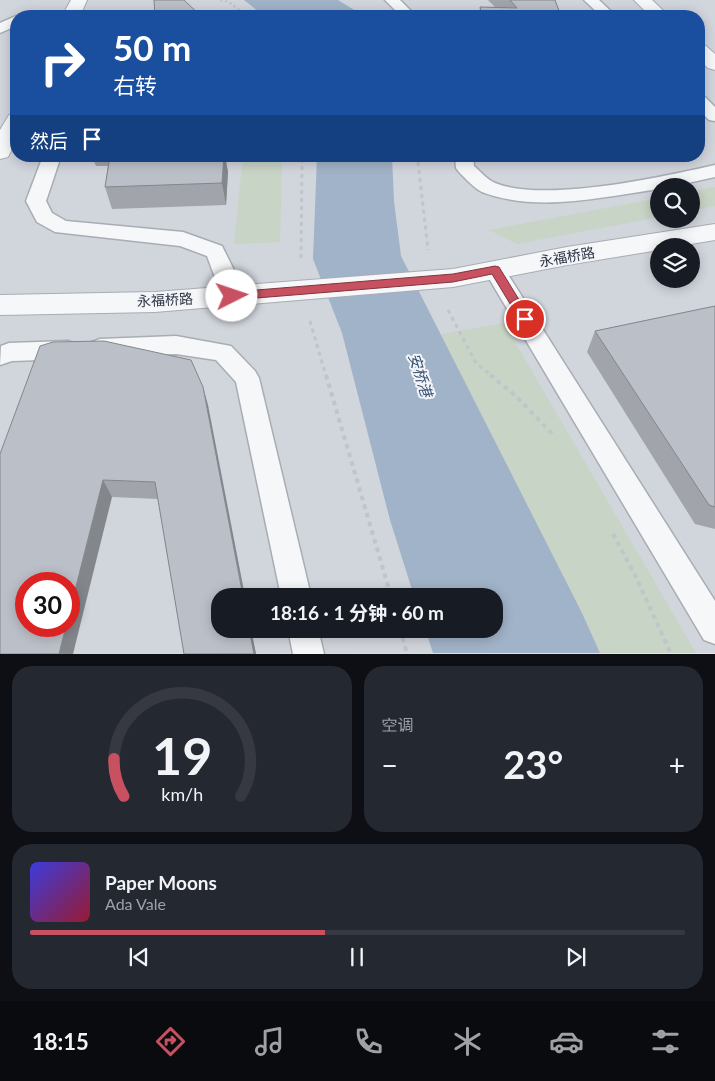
<!DOCTYPE html>
<html lang="zh">
<meta charset="utf-8">
<style>
:root{--surface:#171b24;--page:#242831;--text:#f1f3f6;--muted:#9ea1a6;--line:#363941;--accent:#c75160}
body{margin:0;font-family:Lato,"Noto Sans SC",sans-serif;background:var(--page);color:var(--text);height:100vh;display:flex;flex-direction:column;font-size:19px;white-space:nowrap}
*{box-sizing:border-box;margin:0}
p{font-size:16px;color:var(--muted)}
.icon{flex:none;width:28px;height:28px;fill:none;stroke:currentColor;stroke-width:2;stroke-linecap:round;stroke-linejoin:round}
.map{position:relative;height:654px;overflow:hidden}
.sheet{display:flex;flex-direction:column;gap:12px;padding:12px;background:#0d0f14;flex:1}
.sheet>*{flex:none}
.hud{position:absolute;left:10px;top:10px;width:695px;height:152px;border-radius:20px;box-shadow:0 2px 12px #0003;background:#1a4fa0;color:#fff;overflow:hidden}
.controls{position:absolute;left:650px;top:178px;display:grid;gap:10px}
.controls a{display:grid;place-items:center;width:50px;height:50px;border-radius:50%;background:var(--surface);box-shadow:0 2px 12px #0003;font-size:25px}
.speed{position:absolute;left:15px;top:572px;display:flex;gap:10px;font-size:25px;font-weight:700;text-align:center}
.speed>*{display:grid;place-content:center;width:65px;height:65px;border-radius:50%;background:var(--surface);box-shadow:0 2px 12px #0003;line-height:1}
.speed .limit{border:8px solid #d22;background:#fff;color:#111}
.pin{position:absolute;display:grid;place-items:center;width:42px;height:42px;color:#fff;margin:-21px;border:2px solid #fff;border-radius:50%;box-shadow:0 1px 5px #0007}
.me{position:absolute;width:55px;margin:-28px;rotate:86deg;stroke-linejoin:round;filter:drop-shadow(0 0 4px #0008)}
.turn{display:flex;align-items:center;gap:18px;height:105px;padding:0 20px;font-size:22px}
.turn .icon{width:65px;height:65px;stroke-width:2.5}
.turn b{display:block;font-size:35px;line-height:42px}
.then{display:flex;align-items:center;height:48px;padding:0 20px;background:#0003;gap:10px;font-size:19px}
.big{font-size:38px;font-weight:700;line-height:1.1}
.sheet .widget{flex:1;display:flex;flex-direction:column;justify-content:center;gap:8px;min-width:0;padding:0 18px;border-radius:20px;background:var(--page)}
.sheet .dial{align-items:center;gap:0}
.dial svg{height:130px;overflow:visible;fill:none;stroke:var(--line);stroke-width:7;stroke-linecap:round;text-anchor:middle}
.dial text{fill:var(--text);stroke:none}
.song{display:flex;align-items:center;gap:15px}
.cover{width:60px;height:60px;border-radius:8px;background:linear-gradient(135deg,hsl(240 70% 55%),hsl(350 70% 35%))}
.played{height:5px;border-radius:2px;background:linear-gradient(90deg,var(--accent) 45%,var(--line) 45%)}
.keys{display:flex;justify-content:space-around;direction:ltr}
.heat{display:flex;justify-content:space-between;align-items:center;font-size:28px;direction:ltr}
.sheet .tiles{flex:1;display:grid;gap:12px;grid-template-columns:1fr 1fr}
.widget:last-child{grid-column:span 2}
.trip{position:absolute;left:211px;top:588px;width:292px;height:50px;border-radius:20px;background:var(--surface);box-shadow:0 2px 12px #0003;font-weight:700;line-height:50px;text-align:center}
.dock{display:flex;height:80px;justify-content:space-around;align-items:center;background:#090b0e;color:var(--muted)}
.dock .icon{width:35px;height:35px}
.dock .current{color:var(--accent)}
.dock b{font-size:22px;color:var(--text)}
.map>svg:first-child{display:block}
</style>
<div class="map">
<svg width="715" height="654" viewBox="0 0 715 654">
<rect width="100%" height="100%" fill="#e3e6ea"/>
<!-- built -->
<path fill="#d1d5dc" fill-rule="evenodd" d="M 0,0 L 715,0 L 715,653 L 0,654 ZM 16,16 L 699,16 L 699,156 L 16,156 ZM 659,186 L 691,186 L 691,219 L 659,219 ZM 659,246 L 691,246 L 691,279 L 659,279 ZM 26,584 L 69,584 L 69,626 L 26,626 ZM 220,596 L 495,596 L 495,629 L 220,629 Z"/>
<!-- green -->
<path fill="#c8d4c5" d="M 243,156 L 282,156 L 280,242 L 234,244 Z
M 715,187 L 715,206 L 691,211 L 691,191 Z
M 659,198 L 659,217 L 517,244 L 489,230 Z
M 504,323 L 696,653 L 587,653 L 441,334 Z"/>
<!-- water -->
<path fill="#a1b3c8" d="M 244,0 L 338,0 L 364,16 L 264,16 Z
M 317,156 L 392,156 L 394,201 L 401,256 L 582,613 L 600,653 L 433,653 L 425,629 L 495,629 L 495,596 L 414,596 L 390,520 L 342,333 L 313,259 Z"/>
<g fill="none" stroke-linecap="round" stroke-linejoin="round">
<!-- lane casing -->
<g stroke="#a8adb4" stroke-width="3">
<path id="lane" d="M 385,0 L 400,0 L 416,16 L 401,16 Z
M 584,0 L 599,0 L 616,16 L 601,16 Z
M 16,16 L 18,16 L 16,16 L 16,26 L 0,33 L 0,23 Z
M 699,96 L 705,97 L 715,107 L 715,121 L 709,120 L 699,110 Z
M 43,156 L 61,156 L 46,201 L 52,213 L 66,221 L 183,232 L 222,246 L 233,268 L 243,296 L 240,302 L 232,304 L 224,302 L 207,256 L 180,246 L 55,232 L 37,222 L 26,201 Z
M 455,156 L 473,156 L 474,166 C 480,171 487,180 495,183 C 544,203 662,177 715,165 L 715,177 L 674,186 L 659,186 L 659,189 C 602,197 538,213 482,192 C 474,188 465,178 459,172 L 456,168 Z
M 495,263 L 502,265 L 715,601 L 715,644 L 704,640 L 484,270 L 488,265 Z
M 176,336 L 231,346 L 255,371 L 259,378 L 311,596 L 281,596 L 236,382 L 216,360 L 176,354 L 100,357 L 92,354 L 88,348 L 92,342 L 100,339 Z
M 68,341 L 76,344 L 80,350 L 76,356 L 68,359 L 12,361 L 0,365 L 1,346 L 9,343 Z
M 288,629 L 318,629 L 324,654 L 293,654 Z"/>
</g>
<!-- street casing -->
<g stroke="#a8adb4" stroke-width="2">
<path id="street" d="M 71,0 L 87,0 L 80,16 L 62,16 Z
M 634,0 L 652,0 L 669,16 L 650,16 Z
M 699,44 L 706,46 L 715,54 L 715,70 L 708,68 L 699,60 Z
M 16,113 L 16,141 L 8,157 L 0,159 L 0,130 L 9,115 Z
M 715,224 L 715,240 L 679,246 L 659,246 L 659,250 L 567,265 L 453,287 L 155,312 L 0,315 L 0,295 L 155,292 L 453,269 L 567,247 Z"/>
</g>
<!-- path-far2 -->
<path stroke="#c1c4c9" stroke-width="2.5" stroke-dasharray="2.5 2.5" stroke-linecap="butt" d="M 220,0 L 229,2 L 247,16
M 699,18 L 705,24
M 417,156 L 418,163
M 302,163 L 302,156"/>
<!-- path-far1 -->
<path stroke="#c1c4c9" stroke-width="3" stroke-dasharray="4 4" stroke-linecap="butt" d="M 418,162 L 428,250
M 301,258 L 302,162
M 448,310 L 476,363 L 492,376
M 310,321 L 326,376"/>
<!-- path -->
<path stroke="#c1c4c9" stroke-width="4" stroke-dasharray="4.5 4.5" stroke-linecap="butt" d="M 326,375 L 391,596
M 490,375 L 516,396 L 555,437
M 613,534 L 636,577 L 671,654
M 400,629 L 407,654"/>
<!-- lane -->
<use href="#lane" fill="#f6f7f9" fill-rule="evenodd"/>
<!-- street -->
<use href="#street" fill="#f6f7f9" fill-rule="evenodd"/>
</g>
<!-- wall -->
<path fill="#a1a4ab" d="M 488,0 L 555,0 L 561,16 L 479,16 L 480,7 L 495,7 Z
M 92,156 L 225,156 L 228,172 L 226,205 L 112,209 L 105,187 L 108,166 L 96,166 Z
M 515,156 L 560,156 L 522,162 Z
M 715,306 L 715,529 L 695,524 L 587,352 L 595,331 Z
M 208,405 L 220,629 L 251,629 L 256,654 L 184,654 L 158,499 L 112,497 L 0,454 Z"/>
<!-- shaded-wall -->
<path fill="#83868b" d="M 224,156 L 225,156 L 228,172 L 226,205 L 222,183 Z
M 523,156 L 560,156 L 522,162 Z
M 203,387 L 208,405 L 245,596 L 243,596 Z
M 103,480 L 112,497 L 73,654 L 59,654 L 66,626 L 69,626 L 69,614 Z
M 249,629 L 251,629 L 256,654 L 254,654 Z"/>
<!-- building -->
<path fill="#bbbfc7" stroke="#83868b" d="M 154,0 L 184,0 L 201,16 L 155,16 Z
M 510,0 L 555,0 L 561,16 L 482,16 L 480,7 L 517,8 Z
M 110,156 L 224,156 L 222,183 L 105,187 Z
M 715,306 L 715,507 L 709,505 L 595,331 Z
M 104,341 L 191,360 L 203,387 L 243,596 L 220,596 L 220,629 L 249,629 L 254,654 L 184,654 L 155,482 L 103,480 L 69,614 L 69,584 L 26,584 L 26,626 L 66,626 L 59,654 L 0,654 L 0,454 L 40,346 L 53,342 Z"/>
<!-- route -->
<path fill="#c75160" stroke="#81353e" d="M 495,266 L 499,267 L 529,316 L 531,319 L 529,322 L 521,322 L 492,274 L 453,282 L 232,300 L 226,296 L 232,292 L 453,274 Z"/>
<g text-anchor="middle" stroke-width="4" stroke-linejoin="round" paint-order="stroke">
<!-- street labels -->
<g font-size="14" fill="#2c3342" stroke="#f3f5f8">
<text transform="translate(567 257) rotate(-10)" y="5">永福桥路</text>
<text transform="translate(165 300) rotate(-3)" y="5">永福桥路</text>
</g>
<!-- water labels -->
<g font-size="15" font-style="italic" fill="#385273" stroke="#f3f5f8">
<text transform="translate(420 375) rotate(72)" y="5">安桥港</text>
</g>
</g>
</svg>
<div class="controls">
<a><svg class="icon" aria-label="search" viewBox="0 0 24 24"><circle cx="10" cy="10" r="6"/><path d="M15 15l6 6"/></svg></a>
<a><svg class="icon" aria-label="layers" viewBox="0 0 24 24"><path d="M12 4l9 5-9 5-9-5zM3 14l9 5 9-5"/></svg></a>
</div>
<div class="speed"><div class="limit">30</div></div>
<div class="pin" style="left:525px;top:319px;background:#d93025"><svg class="icon" aria-label="arrive" viewBox="0 0 24 24"><path d="M6 21V4h12l-3 4 3 4H6"/></svg></div>
<svg class="me" style="left:232px;top:296px" viewBox="-20 -20 40 40"><circle r="19" fill="#fff"/><path d="M0-13L10 11 0 6-10 11z" fill="#c75160"/></svg>
<div class="trip">18:16 · 1 分钟 · 60 m</div>
<div class="hud">
<div class="turn"><svg class="icon" aria-label="right" viewBox="0 0 24 24"><path d="M7 20v-9h11M14 6l5 5-5 5"/></svg><div><b>50 m</b>右转</div></div>
<div class="then">然后<svg class="icon" aria-label="arrive" viewBox="0 0 24 24"><path d="M6 21V4h12l-3 4 3 4H6"/></svg></div>
</div>
</div>
<section class="sheet">
<div class="tiles">
<div class="widget dial"><svg viewBox="0 0 100 80">
<path d="M14 69A42 42 0 1 1 86 69"/>
<path d="M14 69A42 42 0 0 1 8 46" stroke="#c75160"/>
<text x="50" y="56" font-size="32" font-weight="700">19</text>
<text x="50" y="72" font-size="11">km/h</text>
</svg></div>
<div class="widget"><p>空调</p>
<div class="heat"><a>−</a><b class="big">23°</b><a>+</a></div>
</div>
<div class="widget">
<div class="song"><i class="cover"></i><div><b>Paper Moons</b><p>Ada Vale</p></div></div>
<div class="played"></div>
<div class="keys"><svg class="icon" aria-label="previous" viewBox="0 0 24 24"><path d="M18 5L8 12l10 7zM5 5v14"/></svg><svg class="icon" aria-label="pause" viewBox="0 0 24 24"><path d="M8 5v14M16 5v14"/></svg><svg class="icon" aria-label="next" viewBox="0 0 24 24"><path d="M6 5l10 7-10 7zM19 5v14"/></svg></div>
</div>
</div>
</section>
<nav class="dock">
<b>18:15</b>
<svg class="icon current" aria-label="directions" viewBox="0 0 24 24"><path d="M12 3l9 9-9 9-9-9zM9 14v-3h6M13 9l2 2-2 2"/></svg>
<svg class="icon" aria-label="music" viewBox="0 0 24 24"><path d="M9 18V5l10-2v13"/><circle cx="6" cy="18" r="3"/><circle cx="16" cy="16" r="3"/></svg>
<svg class="icon" aria-label="phone" viewBox="0 0 24 24"><path d="M5 4h4l2 5-3 2q2 4 5 5l2-3 5 2v4C11 20 4 13 5 4z"/></svg>
<svg class="icon" aria-label="climate" viewBox="0 0 24 24"><path d="M12 3v18M4 7l16 10M4 17L20 7"/></svg>
<svg class="icon" aria-label="car" viewBox="0 0 24 24"><path d="M5 17H2v-5l4-1 3-4h7l3 4 3 1v5h-3M9 17h6M6 11h13"/><circle cx="7" cy="17" r="2"/><circle cx="17" cy="17" r="2"/></svg>
<svg class="icon" aria-label="filters" viewBox="0 0 24 24"><path d="M4 7h16M4 17h16"/><circle cx="9" cy="7" r="2"/><circle cx="15" cy="17" r="2"/></svg>
</nav>
